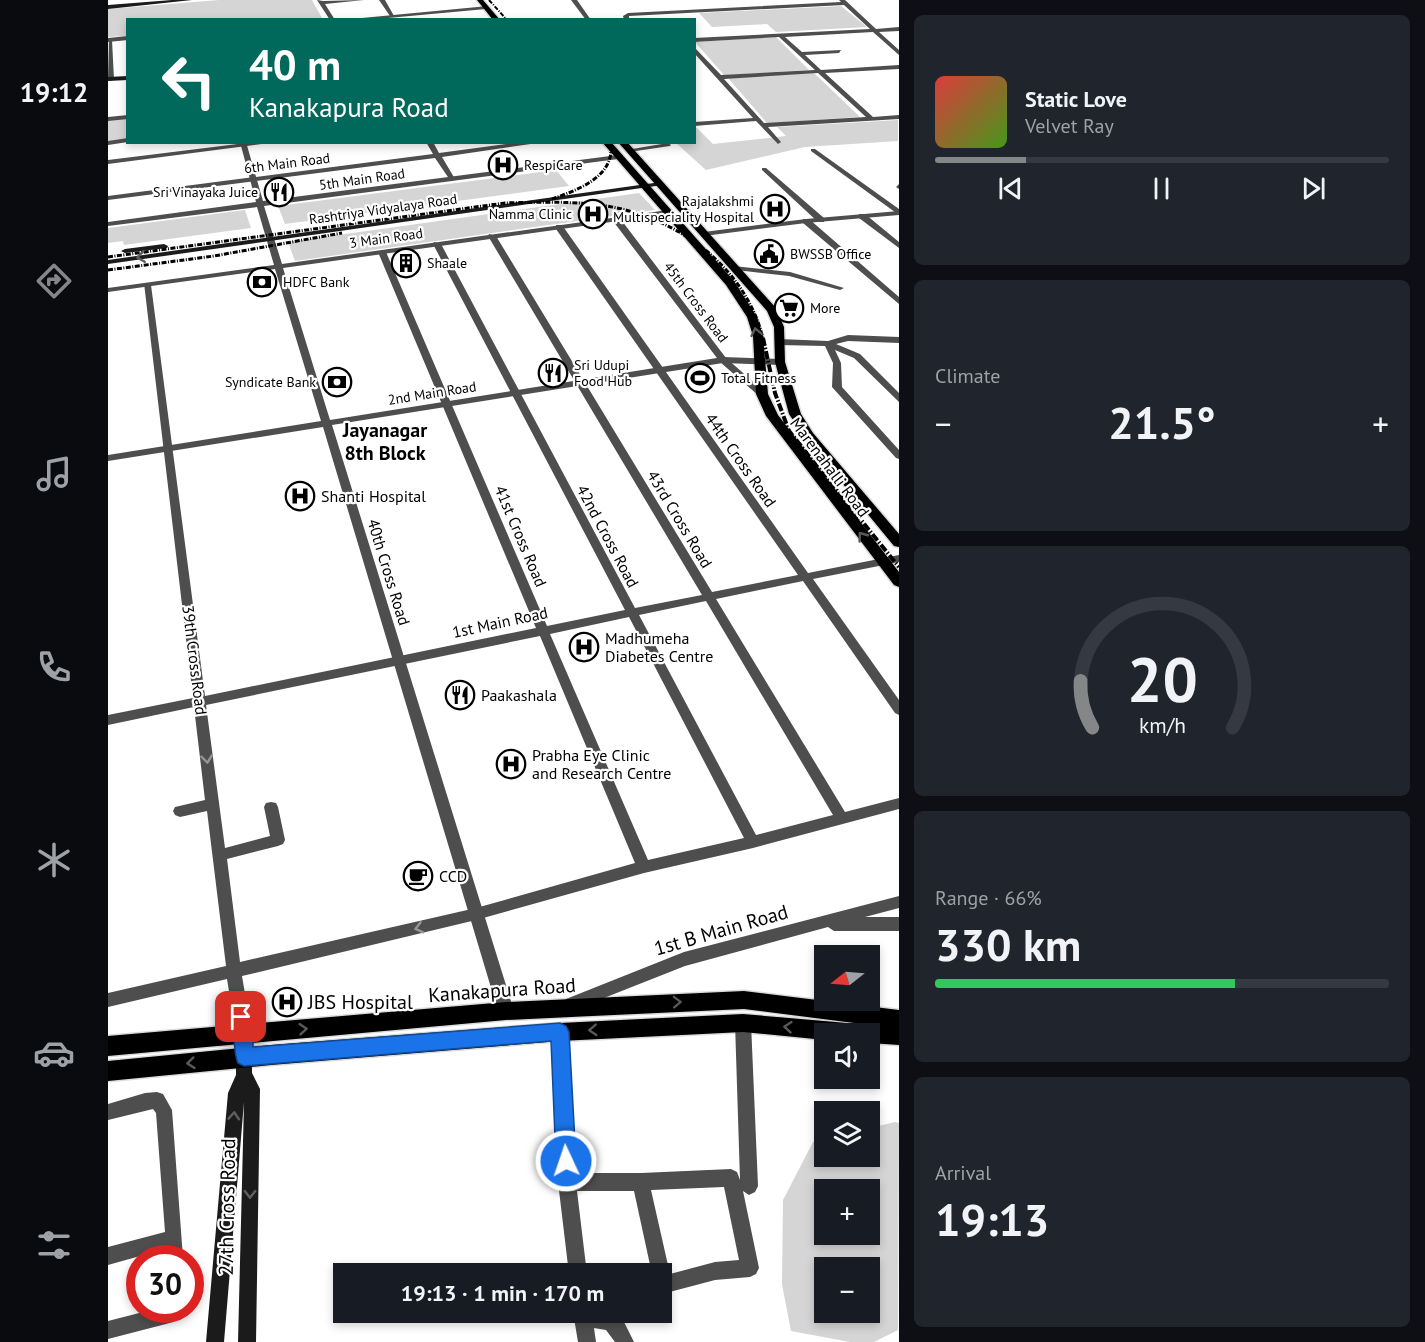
<!DOCTYPE html>
<meta charset="utf-8">
<style>
:root{--surface:#171b24;--page:#20242c;--text:#f1f3f6;--muted:#9ea1a6;--line:#363941;--accent:#858687}
body{margin:0;font-family:"PT Sans",sans-serif;background:var(--page);color:var(--text);height:100vh;display:flex;flex-direction:column;font-size:22px;white-space:nowrap}
*{box-sizing:border-box;margin:0}
p{font-size:20px;color:var(--muted)}
.icon{flex:none;width:33px;height:33px;fill:none;stroke:currentColor;stroke-width:2;stroke-linecap:round;stroke-linejoin:round}
.map{position:relative;flex:1;overflow:hidden}
.panel{display:flex;flex-direction:column;gap:15px;padding:15px;background:#0d0f14;width:526px}
.panel>*{flex:none}
.guide{position:absolute;left:18px;top:18px;width:570px;height:126px;border-radius:0px;box-shadow:0 3px 9px #0003;background:#00695c;color:#fff;overflow:hidden}
.needle{width:39px;rotate:253deg}
.buttons{position:absolute;left:706px;top:945px;display:grid;gap:12px}
.buttons a{display:grid;place-items:center;width:66px;height:66px;border-radius:0px;background:var(--surface);box-shadow:0 3px 9px #0003;font-size:30px}
.speed{position:absolute;left:18px;top:1245px;display:flex;gap:12px;font-size:30px;font-weight:700;text-align:center}
.speed>*{display:grid;place-content:center;width:78px;height:78px;border-radius:50%;background:var(--surface);box-shadow:0 3px 9px #0003;line-height:1}
.speed .limit{border:9px solid #d22;background:#fff;color:#111}
.pin{position:absolute;display:grid;place-items:center;width:51px;height:51px;color:#fff;margin:-26px;border-radius:12px;box-shadow:0 3px 9px #0006}
.me{position:absolute;width:66px;margin:-33px;rotate:357deg;stroke-linejoin:round;filter:drop-shadow(0 0 4px #0008)}
.turn{display:flex;align-items:center;gap:21px;height:126px;padding:0 24px;font-size:27px}
.turn .icon{width:78px;height:78px;stroke-width:2.5}
.turn b{display:block;font-size:42px;line-height:51px}
.big{font-size:45px;font-weight:700;line-height:1.1}
.panel .widget{flex:1;display:flex;flex-direction:column;justify-content:center;gap:9px;min-width:0;padding:0 21px;border-radius:9px;background:var(--page)}
.panel .dial{align-items:center;gap:0}
.dial svg{height:156px;overflow:visible;fill:none;stroke:var(--line);stroke-width:7;stroke-linecap:round;text-anchor:middle}
.dial text{fill:var(--text);stroke:none}
.song{display:flex;align-items:center;gap:18px}
.cover{width:72px;height:72px;border-radius:9px;background:linear-gradient(135deg,hsl(0 70% 55%),hsl(100 70% 35%))}
.played{height:6px;border-radius:3px;background:linear-gradient(90deg,var(--accent) 20%,var(--line) 20%)}
.keys{display:flex;justify-content:space-around;direction:ltr}
.heat{display:flex;justify-content:space-between;align-items:center;font-size:33px;direction:ltr}
.charge{height:9px;border-radius:4px;background:linear-gradient(90deg,#34c759 66%,var(--line) 0)}
.trip{position:absolute;left:225px;top:1263px;width:339px;height:60px;border-radius:0px;background:var(--surface);box-shadow:0 3px 9px #0003;font-weight:700;line-height:60px;text-align:center}
main{display:flex;flex:1;min-height:0}
.menu{display:flex;flex-direction:column;width:108px;justify-content:space-around;align-items:center;background:#090b0e;color:var(--muted)}
.menu .icon{width:42px;height:42px}
.menu .current{color:var(--accent)}
.menu b{font-size:27px;color:var(--text)}
.map>svg:first-child{display:block}
</style>
<main>
<nav class="menu">
<b>19:12</b>
<svg class="icon current" aria-label="directions" viewBox="0 0 24 24"><path d="M12 3l9 9-9 9-9-9zM9 14v-3h6M13 9l2 2-2 2"/></svg>
<svg class="icon" aria-label="music" viewBox="0 0 24 24"><path d="M9 18V5l10-2v13"/><circle cx="6" cy="18" r="3"/><circle cx="16" cy="16" r="3"/></svg>
<svg class="icon" aria-label="phone" viewBox="0 0 24 24"><path d="M5 4h4l2 5-3 2q2 4 5 5l2-3 5 2v4C11 20 4 13 5 4z"/></svg>
<svg class="icon" aria-label="climate" viewBox="0 0 24 24"><path d="M12 3v18M4 7l16 10M4 17L20 7"/></svg>
<svg class="icon" aria-label="car" viewBox="0 0 24 24"><path d="M5 17H2v-5l4-1 3-4h7l3 4 3 1v5h-3M9 17h6M6 11h13"/><circle cx="7" cy="17" r="2"/><circle cx="17" cy="17" r="2"/></svg>
<svg class="icon" aria-label="filters" viewBox="0 0 24 24"><path d="M4 7h16M4 17h16"/><circle cx="9" cy="7" r="2"/><circle cx="15" cy="17" r="2"/></svg>
</nav>
<div class="map">
<svg width="791" height="1342" viewBox="0 0 791 1342">
<rect width="100%" height="100%" fill="#fff"/>
<!-- green -->
<path fill="#d5d5d5" fill-rule="evenodd" d="M 111,0 L 204,0 L 214,18 L 20,20 L 19,36 L 0,37 L 0,9 Z
M 733,6 L 759,27 L 668,32 L 659,24 L 604,27 L 591,13 Z
M 668,37 L 701,70 L 616,75 L 587,42 Z
M 706,73 L 752,117 L 659,123 L 620,78 Z
M 19,117 L 19,139 L 0,142 L 0,119 Z
M 790,120 L 790,141 L 697,147 L 598,170 L 568,143 L 586,142 L 587,128 L 589,128 L 605,144 L 678,136 L 669,127 Z
M 448,170 L 461,186 L 177,224 L 170,206 Z
M 531,193 L 547,210 L 187,261 L 180,242 Z
M 137,210 L 143,228 L 16,245 L 15,241 L 0,243 L 0,228 Z
M 787,1122 L 791,1123 L 790,1330 L 766,1342 L 742,1342 L 683,1331 L 674,1284 L 675,1200 L 705,1142 L 717,1140 L 717,1156 L 762,1156 L 762,1128 ZM 717,1190 L 762,1190 L 762,1234 L 717,1234 ZM 717,1268 L 762,1268 L 762,1312 L 717,1312 Z"/>
<g fill="none" stroke-linecap="round" stroke-linejoin="round">
<!-- primary casing -->
<g stroke="#dbdbdb" stroke-width="3">
<path id="primary" d="M 369,0 L 375,0 L 392,20 L 385,20 Z
M 494,142 L 503,142 L 626,281 L 649,317 L 655,336 L 660,394 L 670,415 L 791,572 L 791,587 L 786,585 L 658,416 L 648,394 L 645,336 L 639,317 L 618,285 Z
M 510,142 L 519,142 L 668,308 L 676,327 L 677,362 L 693,414 L 705,433 L 791,534 L 791,547 L 786,546 L 697,438 L 681,414 L 667,362 L 666,327 L 659,311 Z
M 636,991 L 791,1010 L 791,1045 L 762,1043 L 762,1034 L 717,1034 L 717,1040 L 635,1032 L 452,1041 L 163,1065 L 0,1081 L 0,1061 L 163,1045 L 452,1023 L 635,1014 L 762,1025 L 636,1009 L 398,1020 L 0,1056 L 0,1036 L 398,1002 Z"/>
</g>
<!-- minor -->
<path fill="#4e4e4e" fill-rule="evenodd" d="M 209,0 L 215,1 L 256,0 L 217,4 L 227,20 L 222,20 Z
M 271,0 L 277,0 L 286,16 L 282,16 Z
M 731,0 L 737,0 L 768,29 L 791,27 L 791,31 L 771,32 L 791,50 L 791,55 L 765,32 L 677,37 L 694,52 L 733,50 L 731,53 L 697,55 L 713,70 L 791,65 L 791,69 L 717,73 L 765,117 L 791,115 L 791,119 L 660,127 L 673,142 L 670,144 L 648,121 L 586,126 L 586,122 L 645,118 L 586,53 L 586,47 L 613,75 L 707,70 L 671,37 L 586,42 L 586,38 L 762,29 L 736,5 L 521,16 L 521,20 L 516,20 L 515,16 L 520,13 L 733,2 ZM 710,73 L 758,117 L 656,123 L 616,79 Z
M 1,38 L 4,40 L 6,79 L 3,81 L 0,79 Z
M 20,115 L 20,119 L 0,121 L 0,117 Z
M 20,138 L 20,142 L 0,145 L 0,141 Z
M 146,142 L 169,142 L 0,164 L 0,160 Z
M 318,142 L 325,142 L 331,153 L 414,142 L 436,142 L 334,157 L 347,179 L 344,181 L 342,180 L 327,158 L 0,200 L 0,196 L 325,154 Z
M 560,143 L 563,145 L 562,146 L 521,152 L 518,150 Z
M 703,149 L 707,149 L 791,209 L 791,215 L 703,151 Z
M 654,168 L 658,168 L 716,218 L 716,222 L 710,222 L 654,170 Z
M 791,184 L 791,189 L 788,187 Z
M 751,214 L 757,214 L 791,242 L 791,248 L 751,218 Z
M 505,217 L 511,217 L 618,358 L 657,392 L 657,396 L 651,396 L 612,362 L 505,221 Z
M 695,219 L 701,219 L 791,297 L 791,304 L 695,223 Z
M 448,225 L 454,225 L 700,573 L 791,555 L 791,562 L 705,579 L 791,700 L 791,715 L 787,713 L 695,581 L 608,599 L 737,812 L 791,798 L 791,809 L 645,848 L 536,873 L 368,920 L 134,976 L 144,1035 L 142,1040 L 136,1043 L 130,1040 L 128,1035 L 119,979 L 0,1007 L 0,993 L 118,966 L 99,811 L 72,817 L 67,815 L 65,811 L 67,807 L 97,800 L 86,707 L 0,725 L 0,715 L 85,698 L 36,283 L 43,285 L 97,696 L 428,628 L 270,252 L 274,250 L 278,252 L 439,626 L 517,610 L 325,244 L 326,242 L 333,244 L 527,608 L 594,595 L 380,236 L 381,234 L 388,236 L 604,592 L 690,575 L 448,229 ZM 598,601 L 725,815 L 648,835 L 531,615 ZM 521,617 L 636,838 L 540,860 L 442,634 ZM 432,636 L 527,863 L 368,908 L 132,962 L 119,859 L 170,846 L 175,844 L 177,840 L 170,807 L 168,803 L 163,802 L 158,803 L 156,807 L 162,836 L 117,848 L 98,705 Z
M 625,266 L 682,272 L 736,288 L 732,290 L 681,276 L 628,270 L 624,268 Z
M 740,335 L 791,337 L 791,343 L 740,341 L 728,344 L 752,354 L 791,393 L 791,402 L 746,358 L 727,350 L 733,363 L 734,387 L 791,450 L 791,459 L 788,458 L 724,387 L 725,363 L 717,346 L 671,345 L 667,342 L 671,339 L 720,341 Z
M 791,896 L 791,908 L 757,917 L 791,917 L 791,931 L 726,931 L 720,927 L 577,966 L 463,1011 L 458,1009 L 455,1004 L 458,999 L 576,952 Z
M 635,1016 L 641,1018 L 643,1023 L 650,1186 L 647,1192 L 641,1195 L 635,1191 L 651,1268 L 648,1274 L 642,1277 L 607,1280 L 554,1294 L 554,1274 L 544,1274 L 526,1191 L 469,1191 L 479,1274 L 461,1274 L 450,1182 L 444,1032 L 446,1027 L 452,1024 L 458,1027 L 460,1032 L 467,1173 L 533,1173 L 623,1169 L 629,1172 L 632,1180 L 627,1023 L 629,1018 ZM 616,1187 L 631,1260 L 607,1262 L 562,1274 L 543,1190 Z
M 49,1092 L 55,1094 L 64,1110 L 75,1258 L 57,1258 L 57,1249 L 0,1265 L 0,1247 L 57,1232 L 48,1113 L 45,1109 L 0,1120 L 0,1104 L 37,1093 Z
M 43,1310 L 71,1310 L 65,1322 L 58,1324 L 0,1339 L 0,1321 Z
M 465,1312 L 522,1312 L 516,1322 L 526,1342 L 507,1342 L 498,1330 L 486,1328 L 488,1342 L 470,1342 Z"/>
<!-- tertiary -->
<path fill="#4e4e4e" fill-rule="evenodd" d="M 463,0 L 469,0 L 483,20 L 478,20 Z
M 380,6 L 378,9 L 258,20 L 233,20 Z
M 20,36 L 20,40 L 0,42 L 0,38 Z
M 132,142 L 138,142 L 155,201 L 510,155 L 513,157 L 510,159 L 156,206 L 174,264 L 560,210 L 564,212 L 560,214 L 175,268 L 222,420 L 615,357 L 672,359 L 676,362 L 672,365 L 615,363 L 224,425 L 406,1011 L 403,1016 L 398,1018 L 393,1016 L 390,1011 L 215,427 L 0,461 L 0,455 L 213,421 L 167,269 L 0,292 L 0,288 L 166,265 L 149,207 L 0,226 L 0,222 L 148,202 Z
M 791,211 L 791,215 L 698,223 L 596,236 L 592,234 L 596,232 L 698,219 Z"/>
<!-- secondary -->
<path fill="#1b1b1b" fill-rule="evenodd" d="M 64,0 L 84,0 L 0,9 L 0,5 Z
M 20,76 L 20,80 L 0,81 L 0,77 Z
M 553,182 L 556,184 L 555,185 L 0,264 L 0,260 Z
M 56,244 L 60,246 L 59,248 L 17,253 L 13,251 L 17,249 Z
M 136,1027 L 142,1030 L 144,1035 L 144,1073 L 152,1089 L 148,1342 L 130,1342 L 136,1102 L 116,1342 L 98,1342 L 120,1093 L 128,1075 L 128,1035 L 130,1030 Z"/>
<!-- primary -->
<use href="#primary" fill="#000" fill-rule="evenodd"/>
<!-- rail-far2 -->
<path stroke="#000" stroke-width="2" stroke-dasharray="4.5 1.5 1 1.5" stroke-linecap="butt" d="M 381,0 L 399,20
M 503,142 L 503,148"/>
<!-- rail-far1 -->
<path stroke="#000" stroke-width="3" stroke-dasharray="5 1.5 1 1.5" stroke-linecap="butt" d="M 444,199 C 469,190 505,178 503,146
M 0,257 L 397,203 C 431,202 465,201 499,206 C 570,218 638,267 655,339
M 0,270 L 106,256 L 234,233"/>
<!-- rail -->
<path stroke="#000" stroke-width="4" stroke-dasharray="8 2 1.5 2" stroke-linecap="butt" d="M 655,338 L 667,393 L 681,431 L 791,567"/>
</g>
<!-- one-way arrows -->
<defs><path id="oneway-chevron" d="M-2-3.5L2.5 0L-2 3.5" fill="none" stroke-width="1.6" stroke-linecap="round" stroke-linejoin="round" transform="scale(1.5)"/></defs>
<g stroke="#5f5f5f">
<use href="#oneway-chevron" transform="translate(33 257) rotate(172)"/>
<use href="#oneway-chevron" transform="translate(126 1116) rotate(-86)"/>
<use href="#oneway-chevron" transform="translate(142 1194) rotate(91)"/>
</g>
<g stroke="#595959">
<use href="#oneway-chevron" transform="translate(648 332) rotate(-102)"/>
<use href="#oneway-chevron" transform="translate(754 536) rotate(-127)"/>
<use href="#oneway-chevron" transform="translate(569 1002) rotate(-2)"/>
<use href="#oneway-chevron" transform="translate(680 1027) rotate(-175)"/>
<use href="#oneway-chevron" transform="translate(195 1029) rotate(-5)"/>
<use href="#oneway-chevron" transform="translate(485 1030) rotate(177)"/>
<use href="#oneway-chevron" transform="translate(83 1063) rotate(174)"/>
</g>
<g stroke="#959595">
<use href="#oneway-chevron" transform="translate(99 759) rotate(83)"/>
<use href="#oneway-chevron" transform="translate(311 928) rotate(166)"/>
</g>
<!-- route -->
<path fill="#1a73e8" stroke="#114b97" stroke-width="1.5" d="M 133,1008 L 139,1011 L 145,1035 L 145,1047 L 452,1023 L 458,1026 L 461,1032 L 468,1161 L 465,1167 L 458,1170 L 451,1167 L 448,1161 L 443,1041 L 136,1066 L 130,1063 C 126,1055 124,1018 127,1011 Z"/>
<!-- icons -->
<defs>
<g id="hospital-ring" transform="scale(1.5)"><circle r="9.5" fill="#fff" stroke="#000" stroke-width="1.5"/><path d="M-5-5h3v3.5h4V-5h3V5h-3V1.5h-4V5h-3Z" fill="#000"/></g>
<g id="restaurant-ring" transform="scale(1.5)"><circle r="9.5" fill="#fff" stroke="#000" stroke-width="1.5"/><path d="M-5-6h1v4h1v-4h1v4h1v-4h1v5L-1.5 .5V6h-2V.5L-5-1ZM5-6V6H3V1.5H1.5Q1.5-4 5-6Z" fill="#000"/></g>
<g id="civic-ring" transform="scale(1.5)"><circle r="9.5" fill="#fff" stroke="#000" stroke-width="1.5"/><path d="M-.6-6.5H3V-4.5H.6V-3L4-1V1h2V6H-6V1h2V-1L-.6-3ZM-1.2 2.5V6h2.4V2.5Z" fill="#000"/></g>
<g id="building-ring" transform="scale(1.5)"><circle r="9.5" fill="#fff" stroke="#000" stroke-width="1.5"/><path d="M-4-6H4V6H1V3H-1V6H-4ZM-2.5-4.3h1.7v1.8h-1.7ZM.8-4.3h1.7v1.8H.8ZM-2.5-1h1.7V.8h-1.7ZM.8-1h1.7V.8H.8Z" fill="#000"/></g>
<g id="bank-ring" transform="scale(1.5)"><circle r="9.5" fill="#fff" stroke="#000" stroke-width="1.5"/><path d="M-6-4H6V4H-6ZM0-2.3a2.3 2.3 0 1 0 0 4.6a2.3 2.3 0 1 0 0-4.6Z" fill="#000"/></g>
<g id="supermarket-ring" transform="scale(1.5)"><circle r="9.5" fill="#fff" stroke="#000" stroke-width="1.5"/><path d="M-6-5.5h2.5l.6 2H6L4.5 2H-2.5L-4.4-4H-6ZM-1.5 3.2a1.3 1.3 0 1 0 .1 0ZM3 3.2a1.3 1.3 0 1 0 .1 0Z" fill="#000"/></g>
<g id="stadium-ring" transform="scale(1.5)"><circle r="9.5" fill="#fff" stroke="#000" stroke-width="1.5"/><path d="M0-5a6.5 5 0 1 0 0 10a6.5 5 0 1 0 0-10ZM-3.5-1.8h7v3.6h-7Z" fill="#000"/></g>
<g id="cafe-ring" transform="scale(1.5)"><circle r="9.5" fill="#fff" stroke="#000" stroke-width="1.5"/><path d="M-5.5-4.5H6V0H3Q3 3.5 0 3.5H-2.5Q-5.5 3.5-5.5 0ZM3-3.2v2h1.7v-2ZM-6 4.5H4V6H-6Z" fill="#000"/></g>
</defs>
<g fill-rule="evenodd">
<use href="#hospital-ring" x="395" y="165"/>
<use href="#restaurant-ring" x="171" y="192"/>
<use href="#hospital-ring" x="667" y="209"/>
<use href="#hospital-ring" x="485" y="214"/>
<use href="#civic-ring" x="661" y="254"/>
<use href="#building-ring" x="298" y="263"/>
<use href="#bank-ring" x="154" y="282"/>
<use href="#supermarket-ring" x="681" y="308"/>
<use href="#restaurant-ring" x="445" y="373"/>
<use href="#stadium-ring" x="592" y="378"/>
<use href="#bank-ring" x="229" y="382"/>
<use href="#hospital-ring" x="192" y="496"/>
<use href="#hospital-ring" x="476" y="647"/>
<use href="#restaurant-ring" x="352" y="695"/>
<use href="#hospital-ring" x="403" y="764"/>
<use href="#cafe-ring" x="310" y="876"/>
<use href="#hospital-ring" x="179" y="1002"/>
</g>
<g text-anchor="middle" stroke-width="4.5" stroke-linejoin="round" paint-order="stroke">
<!-- far-street labels -->
<g font-size="14" fill="#000" stroke="#fff">
<text transform="translate(179 163) rotate(-7)" y="5">6th Main Road</text>
<text transform="translate(254 179) rotate(-8)" y="5">5th Main Road</text>
<text transform="translate(275 209) rotate(-8)" y="5">Rashtriya Vidyalaya Road</text>
<text transform="translate(278 238) rotate(-8)" y="5">3 Main Road</text>
<text transform="translate(588 302) rotate(53)" y="5">45th Cross Road</text>
<text transform="translate(324 393) rotate(-9)" y="5">2nd Main Road</text>
</g>
<!-- far-poi labels -->
<g font-size="14" fill="#000" stroke="#fff" text-anchor="start">
<text x="416" y="170">RespiCare</text>
<text x="150" y="197" text-anchor="end">Sri Vinayaka Juice</text>
<text x="646" y="206" text-anchor="end">Rajalakshmi<tspan x="646" dy="16">Multispeciality Hospital</tspan></text>
<text x="464" y="219" text-anchor="end">Namma Clinic</text>
<text x="682" y="259">BWSSB Office</text>
<text x="319" y="268">Shaale</text>
<text x="175" y="287">HDFC Bank</text>
<text x="702" y="313">More</text>
<text x="466" y="370">Sri Udupi<tspan x="466" dy="16">Food Hub</tspan></text>
<text x="613" y="383">Total Fitness</text>
<text x="208" y="387" text-anchor="end">Syndicate Bank</text>
</g>
<!-- street labels -->
<g font-size="16" fill="#000" stroke="#fff">
<text transform="translate(633 460) rotate(55)" y="6">44th Cross Road</text>
<text transform="translate(722 467) rotate(53)" y="6">Marenahalli Road</text>
<text transform="translate(572 519) rotate(59)" y="6">43rd Cross Road</text>
<text transform="translate(413 536) rotate(67)" y="6">41st Cross Road</text>
<text transform="translate(500 536) rotate(62)" y="6">42nd Cross Road</text>
<text transform="translate(281 572) rotate(73)" y="6">40th Cross Road</text>
<text transform="translate(392 622) rotate(-12)" y="6">1st Main Road</text>
<text transform="translate(87 660) rotate(83)" y="6">39th Cross Road</text>
</g>
<!-- poi labels -->
<g font-size="16" fill="#000" stroke="#fff" text-anchor="start">
<text x="213" y="502">Shanti Hospital</text>
<text x="497" y="644">Madhumeha<tspan x="497" dy="18">Diabetes Centre</tspan></text>
<text x="373" y="701">Paakashala</text>
<text x="424" y="761">Prabha Eye Clinic<tspan x="424" dy="18">and Research Centre</tspan></text>
<text x="331" y="882">CCD</text>
</g>
<!-- quarter labels -->
<g font-size="20" font-weight="bold" fill="#000" stroke="#fff">
<text x="277" y="437">Jayanagar<tspan x="277" dy="23">8th Block</tspan></text>
</g>
<!-- near-street labels -->
<g font-size="20" fill="#000" stroke="#fff">
<text transform="translate(613 930) rotate(-16)" y="7">1st B Main Road</text>
<text transform="translate(394 990) rotate(-4)" y="7">Kanakapura Road</text>
<text transform="translate(119 1207) rotate(-89)" y="7">27th Cross Road</text>
</g>
<!-- near-poi labels -->
<g font-size="20" fill="#000" stroke="#fff" text-anchor="start">
<text x="200" y="1009">JBS Hospital</text>
</g>
</g>
</svg>
<div class="buttons">
<a><svg class="needle" viewBox="-14 -14 28 28"><path d="M0-13l5 13h-10z" fill="#e53935"/><path d="M0 13l5-13h-10z" fill="#9ea1a6"/></svg></a>
<a><svg class="icon" aria-label="sound" viewBox="0 0 24 24"><path d="M4 9h4l5-4v14l-5-4H4zM17 9q2 3 0 6"/></svg></a>
<a><svg class="icon" aria-label="layers" viewBox="0 0 24 24"><path d="M12 4l9 5-9 5-9-5zM3 14l9 5 9-5"/></svg></a>
<a>+</a>
<a>−</a>
</div>
<div class="speed"><div class="limit">30</div></div>
<div class="pin" style="left:133px;top:1017px;background:#d93025"><svg class="icon" aria-label="arrive" viewBox="0 0 24 24"><path d="M6 21V4h12l-3 4 3 4H6"/></svg></div>
<svg class="me" style="left:458px;top:1161px" viewBox="-20 -20 40 40"><circle r="17" fill="#1a73e8" stroke="#fff" stroke-width="3"/><path d="M0-11L8 9 0 5-8 9z" fill="#fff"/></svg>
<div class="trip">19:13 · 1 min · 170 m</div>
<div class="guide">
<div class="turn"><svg class="icon" aria-label="left" viewBox="0 0 24 24"><path d="M17 20v-9H6M10 6l-5 5 5 5"/></svg><div><b>40 m</b>Kanakapura Road</div></div>
</div>
</div>
<section class="panel">
<div class="widget">
<div class="song"><i class="cover"></i><div><b>Static Love</b><p>Velvet Ray</p></div></div>
<div class="played"></div>
<div class="keys"><svg class="icon" aria-label="previous" viewBox="0 0 24 24"><path d="M18 5L8 12l10 7zM5 5v14"/></svg><svg class="icon" aria-label="pause" viewBox="0 0 24 24"><path d="M8 5v14M16 5v14"/></svg><svg class="icon" aria-label="next" viewBox="0 0 24 24"><path d="M6 5l10 7-10 7zM19 5v14"/></svg></div>
</div>
<div class="widget"><p>Climate</p>
<div class="heat"><a>−</a><b class="big">21.5°</b><a>+</a></div>
</div>
<div class="widget dial"><svg viewBox="0 0 100 80">
<path d="M14 69A42 42 0 1 1 86 69"/>
<path d="M14 69A42 42 0 0 1 8 45" stroke="#858687"/>
<text x="50" y="56" font-size="32" font-weight="700">20</text>
<text x="50" y="72" font-size="11">km/h</text>
</svg></div>
<div class="widget"><p>Range · 66%</p><b class="big">330 km</b><div class="charge"></div></div>
<div class="widget"><p>Arrival</p><b class="big">19:13</b></div>
</section>
</main>
